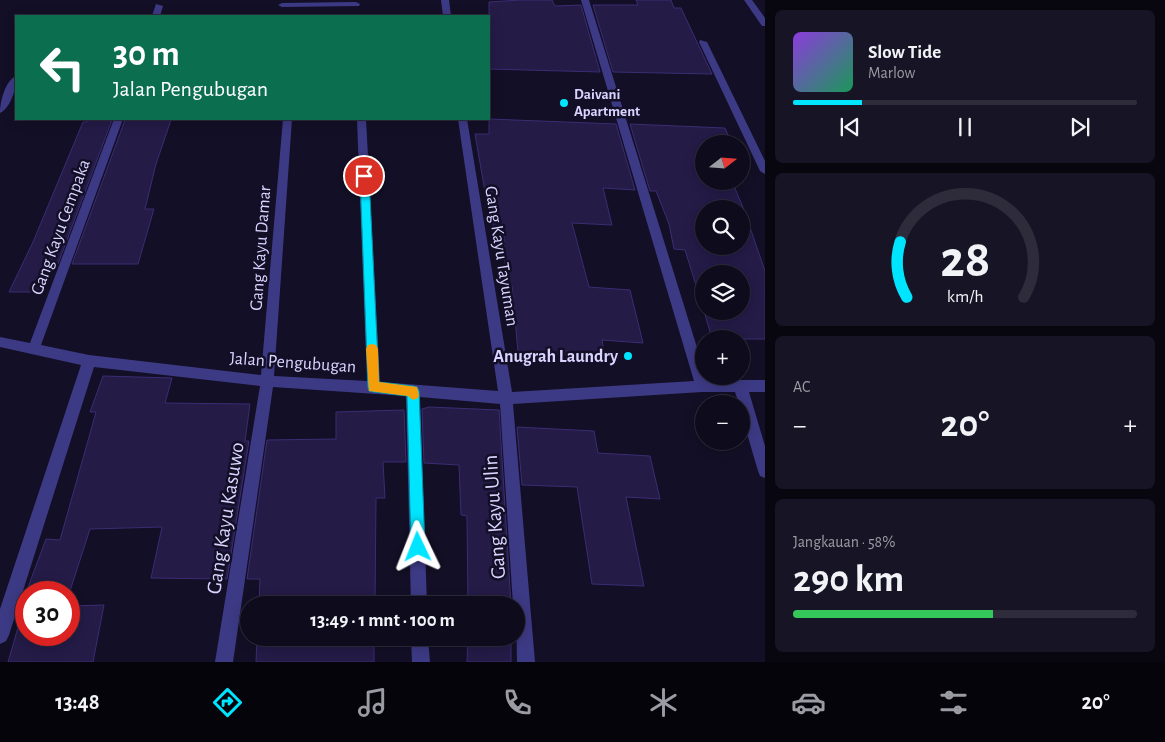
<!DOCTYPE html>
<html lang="id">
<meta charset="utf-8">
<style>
:root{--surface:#0e0b1c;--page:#171425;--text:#f1f3f6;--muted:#9b9ba3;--line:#2e2b3b;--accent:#00e5ff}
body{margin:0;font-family:"Alegreya Sans",sans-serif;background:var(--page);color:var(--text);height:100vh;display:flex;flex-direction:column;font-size:19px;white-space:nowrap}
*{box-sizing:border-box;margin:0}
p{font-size:16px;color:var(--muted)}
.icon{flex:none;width:28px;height:28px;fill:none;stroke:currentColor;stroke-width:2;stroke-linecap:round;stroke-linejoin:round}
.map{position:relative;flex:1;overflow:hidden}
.drawer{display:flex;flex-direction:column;gap:10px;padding:10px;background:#08060f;width:400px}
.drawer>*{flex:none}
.top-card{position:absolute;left:15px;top:15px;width:475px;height:105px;border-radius:0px;box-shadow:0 2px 12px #0003,0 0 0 1px var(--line);background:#0b6e4f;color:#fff;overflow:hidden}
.needle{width:32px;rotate:73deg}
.controls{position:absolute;left:695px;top:135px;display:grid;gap:10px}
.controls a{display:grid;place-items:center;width:55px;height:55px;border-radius:50%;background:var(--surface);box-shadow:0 2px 12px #0003,0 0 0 1px var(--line);font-size:25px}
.speed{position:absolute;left:15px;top:581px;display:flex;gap:10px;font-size:25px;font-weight:700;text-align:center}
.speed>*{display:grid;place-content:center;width:65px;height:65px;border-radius:50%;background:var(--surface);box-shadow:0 2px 12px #0003,0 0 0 1px var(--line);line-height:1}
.speed .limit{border:8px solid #d22;background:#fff;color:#111}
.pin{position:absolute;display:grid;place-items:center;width:42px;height:42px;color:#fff;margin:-21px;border:2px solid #fff;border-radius:50%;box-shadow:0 1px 5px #0007}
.me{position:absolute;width:55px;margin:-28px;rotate:358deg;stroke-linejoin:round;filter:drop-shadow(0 0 4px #0008)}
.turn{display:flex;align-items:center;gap:18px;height:105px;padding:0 15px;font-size:22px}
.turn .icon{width:65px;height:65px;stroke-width:2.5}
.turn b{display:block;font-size:35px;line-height:42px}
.big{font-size:38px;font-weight:700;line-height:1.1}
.drawer .widget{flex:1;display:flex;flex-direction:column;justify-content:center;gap:8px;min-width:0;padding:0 18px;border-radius:8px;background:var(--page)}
.drawer .dial{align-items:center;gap:0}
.dial svg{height:130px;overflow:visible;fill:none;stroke:var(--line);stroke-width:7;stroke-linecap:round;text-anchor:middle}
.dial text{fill:var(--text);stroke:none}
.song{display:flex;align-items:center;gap:15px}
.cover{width:60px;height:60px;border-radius:8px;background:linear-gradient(135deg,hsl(270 70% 55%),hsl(150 70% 35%))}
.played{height:5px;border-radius:2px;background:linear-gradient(90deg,var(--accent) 20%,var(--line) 20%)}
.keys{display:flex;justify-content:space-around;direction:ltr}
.heat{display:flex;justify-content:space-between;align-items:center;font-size:28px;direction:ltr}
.charge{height:8px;border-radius:4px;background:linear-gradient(90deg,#34c759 58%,var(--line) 0)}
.trip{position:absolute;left:240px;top:596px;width:285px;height:50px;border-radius:25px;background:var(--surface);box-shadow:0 2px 12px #0003,0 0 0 1px var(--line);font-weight:700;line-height:50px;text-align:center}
.tabs{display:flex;height:80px;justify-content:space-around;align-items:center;background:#06040b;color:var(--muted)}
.tabs .icon{width:35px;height:35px}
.tabs .selected{color:var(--accent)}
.tabs b{font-size:22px;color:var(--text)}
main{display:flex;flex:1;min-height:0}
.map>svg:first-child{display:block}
</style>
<main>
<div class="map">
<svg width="765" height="662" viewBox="0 0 765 662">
<rect width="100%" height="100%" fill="#130f26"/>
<!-- building -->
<path fill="#241b47" stroke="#3b2d73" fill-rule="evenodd" d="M 520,0 L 552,0 L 555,6 L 581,5 L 600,72 L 489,69 L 489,2 Z
M 636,0 L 671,0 L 674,8 L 681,8 L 712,74 L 613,72 L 593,5 L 638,5 Z
M 489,119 L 616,124 L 635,190 L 603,188 L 612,225 L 572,223 L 589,287 L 630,290 L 643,343 L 602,340 L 605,357 L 518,352 L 512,286 L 506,286 L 504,236 L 497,237 L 488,209 L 475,134 L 489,134 Z
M 87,120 L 112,120 L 58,264 L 55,264 L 42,292 L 9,292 L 33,242 L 83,122 L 87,122 Z
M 125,120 L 171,120 L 156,164 L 145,209 L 154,209 L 138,264 L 72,264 Z
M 630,124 L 725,128 L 732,144 L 704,144 L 704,181 L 732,181 L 744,210 L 765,271 L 765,339 L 712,339 L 704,311 L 741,311 L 741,274 L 704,274 L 704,311 L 685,250 L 674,249 L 669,224 L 656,191 L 650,191 ZM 704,209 L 741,209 L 741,246 L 704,246 Z
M 103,376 L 172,378 L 165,403 L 250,404 L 245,441 L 249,441 L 227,579 L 151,578 L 162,527 L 90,529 L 69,594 L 69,592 L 28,592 L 29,590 L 27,590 L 46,539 L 60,540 L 96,412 L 90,412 Z
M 429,407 L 499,410 L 511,605 L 468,605 L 467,516 L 461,515 L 459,465 L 424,463 L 422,409 Z
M 404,410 L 406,462 L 383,462 L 385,498 L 376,498 L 375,605 L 259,605 L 260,579 L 247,579 L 267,440 L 336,439 L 336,412 Z
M 517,427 L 594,431 L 598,453 L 650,456 L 660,499 L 626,497 L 644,586 L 592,584 L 577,487 L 522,485 Z
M 26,600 L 26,635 L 69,635 L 69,606 L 104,605 L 93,662 L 8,662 Z
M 257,638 L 374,638 L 374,662 L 256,662 Z
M 468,638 L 511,638 L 511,662 L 467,662 Z"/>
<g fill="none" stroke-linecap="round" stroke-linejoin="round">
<!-- minor -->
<path fill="#3d3a85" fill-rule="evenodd" d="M 441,0 L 449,0 L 451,16 L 443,16 Z
M 581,0 L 589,0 L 704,370 L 704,376 L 707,380 L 765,380 L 765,392 L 749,392 L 765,446 L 765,478 L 760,476 L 758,471 L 741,413 L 741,404 L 739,404 L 735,392 L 702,392 L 513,404 L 535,662 L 517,662 L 516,605 L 513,605 L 500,404 L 420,397 L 427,605 L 411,605 L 406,396 L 273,387 L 233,662 L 215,662 L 260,386 L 94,367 L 9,635 L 6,641 L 0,644 L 0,609 L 81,365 L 0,347 L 0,337 L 30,343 L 114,119 L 123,119 L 41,345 L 89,355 L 261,375 L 283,119 L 292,119 L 274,376 L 367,381 L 357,119 L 366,119 L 380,382 L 498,391 L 458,119 L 467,119 L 512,392 L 694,381 Z
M 744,0 L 752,0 L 765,18 L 765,26 L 762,26 Z
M 356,2 L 360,4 L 359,6 L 282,7 L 278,5 L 282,3 Z
M 156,4 L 163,6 L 160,16 L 152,16 Z
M 700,40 L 707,42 L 765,161 L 765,174 L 760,171 L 699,42 Z
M 16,76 C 17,87 11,108 0,113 C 0,102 5,81 16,76 Z
M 411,638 L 428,638 L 430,662 L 412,662 Z"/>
</g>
<!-- route -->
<path fill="#00e5ff" stroke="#0095a6" d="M 364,173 L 369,176 L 379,382 L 413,386 L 417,387 L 419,391 L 425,547 L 423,552 L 418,554 L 413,552 L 411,547 L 407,396 L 374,392 L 369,391 L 368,387 L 360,176 Z"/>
<!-- slow -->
<path fill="#f59e0b" d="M 372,344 L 376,345 L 378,349 L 379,382 L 417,387 L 419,395 L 418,398 L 413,400 L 408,396 L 369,391 L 366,349 L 368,345 Z"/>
<!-- markers -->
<g fill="#00e5ff" stroke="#130f26" stroke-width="2">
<circle cx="564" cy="103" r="5"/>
<circle cx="628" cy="356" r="5"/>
</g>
<g text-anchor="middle" stroke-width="5" stroke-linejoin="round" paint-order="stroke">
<!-- far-poi labels -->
<g font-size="15" font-weight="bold" fill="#d9d4ff" stroke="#130f26" text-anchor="start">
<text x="574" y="99">Daivani<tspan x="574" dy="17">Apartment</tspan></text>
</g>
<!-- street labels -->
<g font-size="18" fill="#d9d4ff" stroke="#130f26">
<text transform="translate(60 227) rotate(-70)" y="6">Gang Kayu Cempaka</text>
<text transform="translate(260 248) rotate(-86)" y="6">Gang Kayu Damar</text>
<text transform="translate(502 256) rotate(81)" y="6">Gang Kayu Tayuman</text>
<text transform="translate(293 362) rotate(4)" y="6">Jalan Pengubugan</text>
</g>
<!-- poi labels -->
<g font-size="18" font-weight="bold" fill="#d9d4ff" stroke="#130f26" text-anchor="end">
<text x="618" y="362">Anugrah Laundry</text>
</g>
<!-- near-street labels -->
<g font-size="21" fill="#d9d4ff" stroke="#130f26">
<text transform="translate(494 517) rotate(-94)" y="7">Gang Kayu Ulin</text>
<text transform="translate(225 518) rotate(-81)" y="7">Gang Kayu Kasuwo</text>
</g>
</g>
</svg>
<div class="controls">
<a><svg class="needle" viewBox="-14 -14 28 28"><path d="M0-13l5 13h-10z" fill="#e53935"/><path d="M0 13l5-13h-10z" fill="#9b9ba3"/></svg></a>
<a><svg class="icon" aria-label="search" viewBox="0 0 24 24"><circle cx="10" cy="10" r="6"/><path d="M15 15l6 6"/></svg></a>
<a><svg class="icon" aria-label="layers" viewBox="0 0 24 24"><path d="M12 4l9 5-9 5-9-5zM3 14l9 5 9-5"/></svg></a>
<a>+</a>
<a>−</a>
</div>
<div class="speed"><div class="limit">30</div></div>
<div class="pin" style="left:364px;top:176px;background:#d93025"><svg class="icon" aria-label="arrive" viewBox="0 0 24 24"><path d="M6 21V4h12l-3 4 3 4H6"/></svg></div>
<svg class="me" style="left:418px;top:547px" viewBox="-20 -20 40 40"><path d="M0-17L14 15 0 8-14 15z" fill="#00e5ff" stroke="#fff" stroke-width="4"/></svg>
<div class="trip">13:49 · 1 mnt · 100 m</div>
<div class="top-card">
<div class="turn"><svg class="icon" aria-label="left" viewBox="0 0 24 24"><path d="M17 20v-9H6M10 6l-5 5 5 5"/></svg><div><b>30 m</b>Jalan Pengubugan</div></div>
</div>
</div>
<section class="drawer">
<div class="widget">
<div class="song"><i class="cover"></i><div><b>Slow Tide</b><p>Marlow</p></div></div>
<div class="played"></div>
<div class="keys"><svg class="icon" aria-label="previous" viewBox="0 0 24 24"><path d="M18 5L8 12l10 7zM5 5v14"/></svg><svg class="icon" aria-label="pause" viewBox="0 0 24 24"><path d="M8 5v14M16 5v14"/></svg><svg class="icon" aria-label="next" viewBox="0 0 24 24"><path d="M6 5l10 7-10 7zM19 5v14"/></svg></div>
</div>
<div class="widget dial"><svg viewBox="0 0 100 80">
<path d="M14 69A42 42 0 1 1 86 69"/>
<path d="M14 69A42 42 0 0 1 10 35" stroke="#00e5ff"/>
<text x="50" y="56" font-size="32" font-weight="700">28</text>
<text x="50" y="72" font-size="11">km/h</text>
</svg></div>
<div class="widget"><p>AC</p>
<div class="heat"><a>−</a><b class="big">20°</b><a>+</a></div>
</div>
<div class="widget"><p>Jangkauan · 58%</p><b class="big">290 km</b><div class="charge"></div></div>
</section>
</main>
<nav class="tabs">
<b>13:48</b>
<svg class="icon selected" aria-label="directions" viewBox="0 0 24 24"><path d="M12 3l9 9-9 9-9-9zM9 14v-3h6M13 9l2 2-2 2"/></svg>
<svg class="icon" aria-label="music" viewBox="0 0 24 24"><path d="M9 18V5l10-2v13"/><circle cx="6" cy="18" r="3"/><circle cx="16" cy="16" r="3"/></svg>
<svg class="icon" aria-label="phone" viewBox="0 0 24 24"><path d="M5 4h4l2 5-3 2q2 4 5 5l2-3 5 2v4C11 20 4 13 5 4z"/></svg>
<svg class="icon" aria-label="climate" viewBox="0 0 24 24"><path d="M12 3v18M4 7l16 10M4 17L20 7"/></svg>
<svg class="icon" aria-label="car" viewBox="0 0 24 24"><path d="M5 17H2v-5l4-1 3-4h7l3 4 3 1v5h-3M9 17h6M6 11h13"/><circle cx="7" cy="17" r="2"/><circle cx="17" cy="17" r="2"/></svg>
<svg class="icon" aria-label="filters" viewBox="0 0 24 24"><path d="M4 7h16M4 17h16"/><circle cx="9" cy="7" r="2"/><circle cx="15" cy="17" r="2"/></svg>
<b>20°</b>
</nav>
